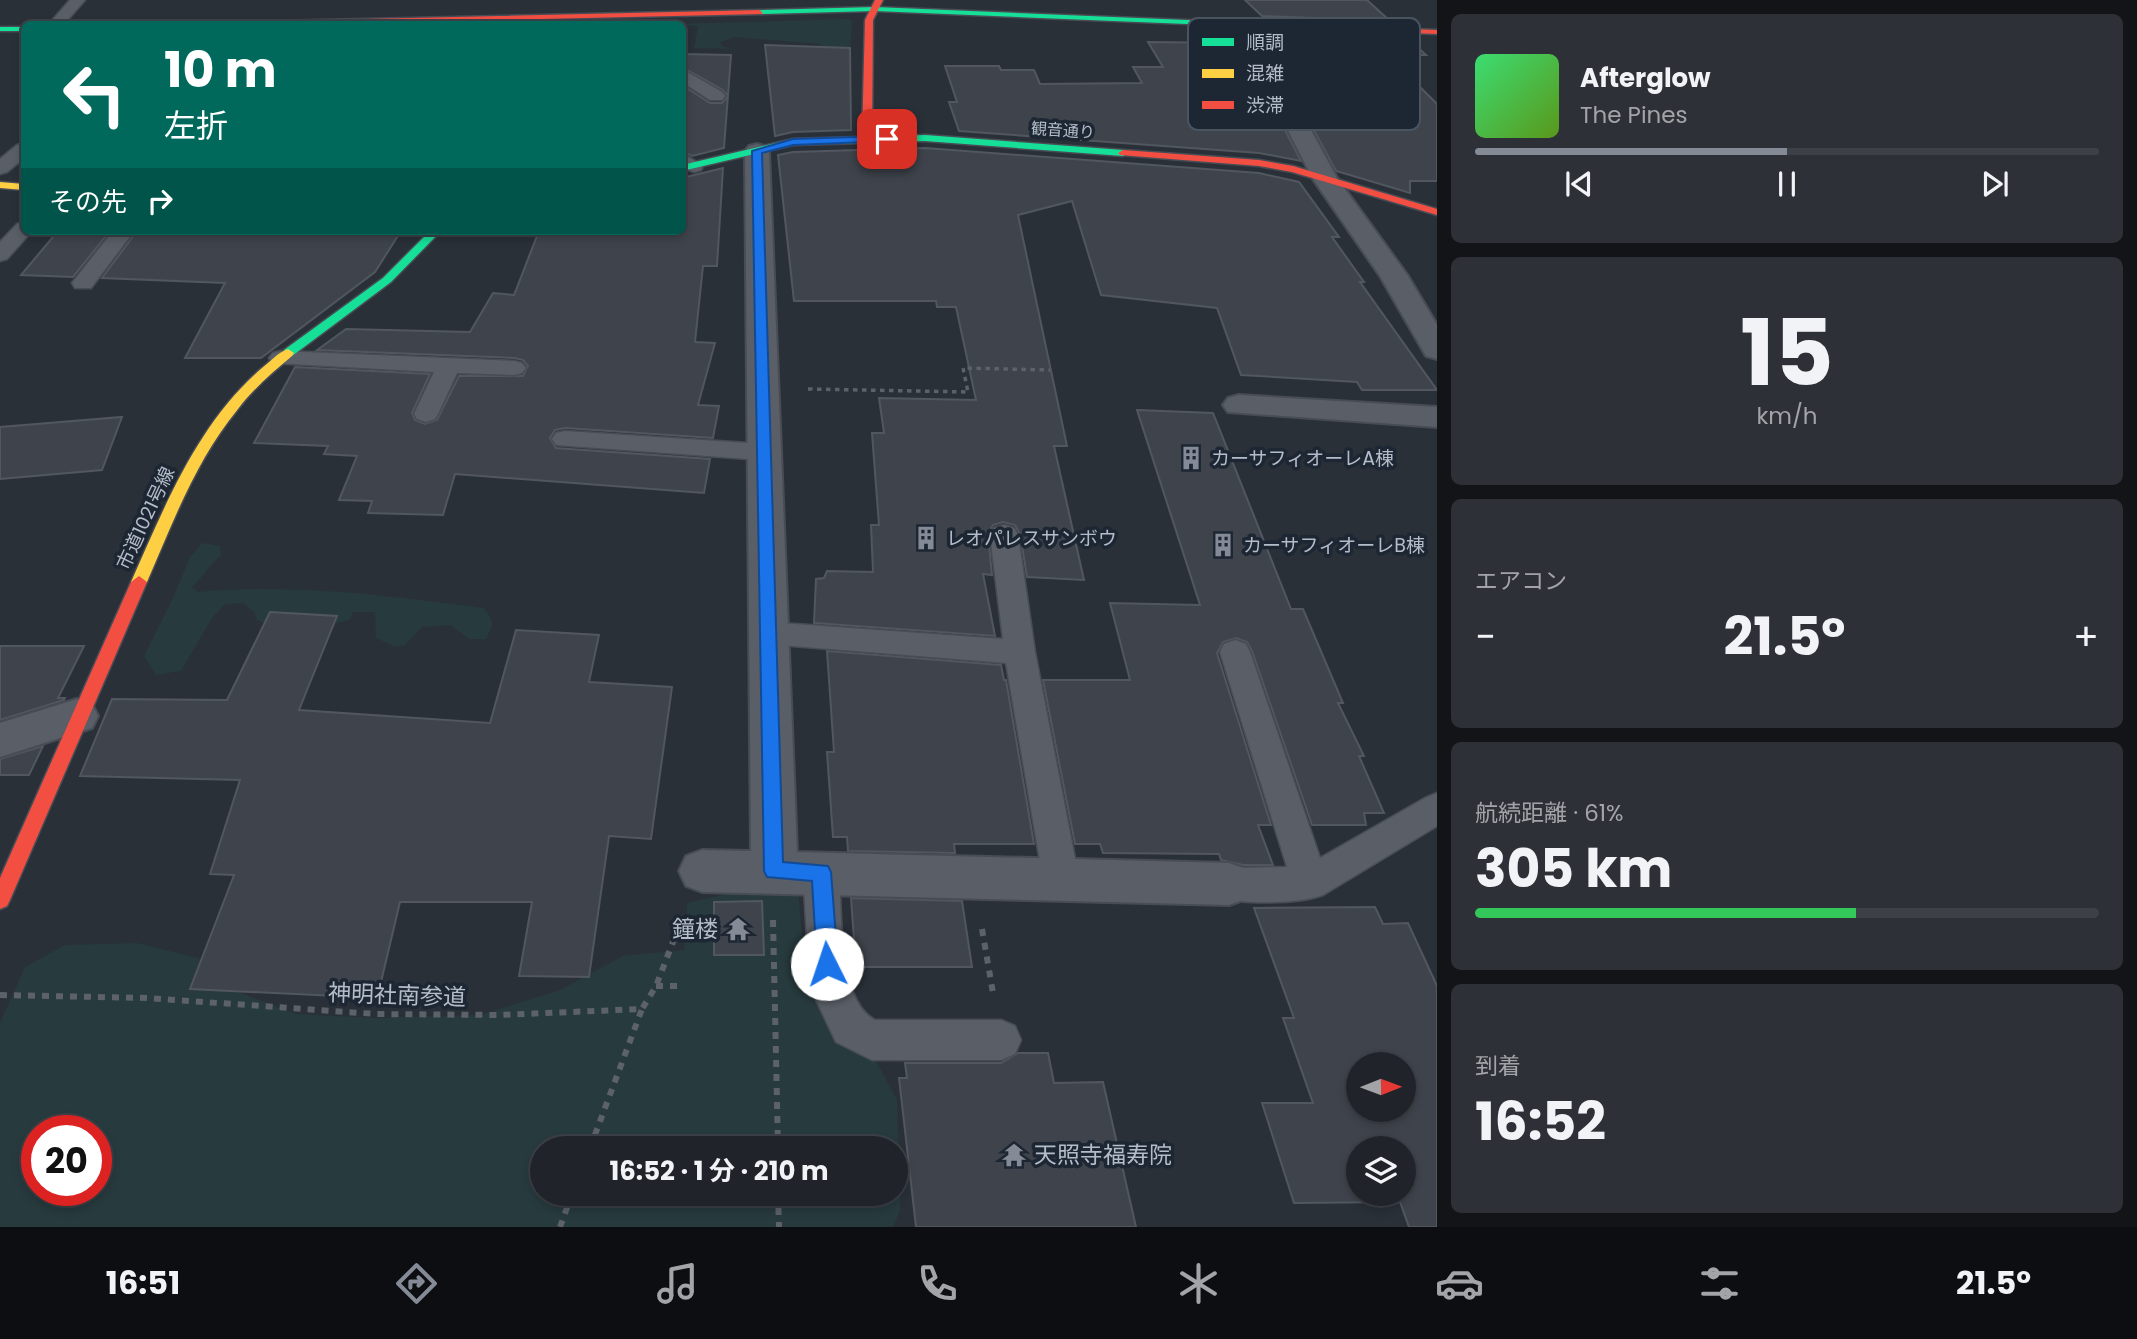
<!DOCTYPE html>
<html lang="ja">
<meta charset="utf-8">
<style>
:root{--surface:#20242a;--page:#2d3036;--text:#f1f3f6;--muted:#a2a4a8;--line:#3d4147;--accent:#848b96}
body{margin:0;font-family:Poppins,"Noto Sans JP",sans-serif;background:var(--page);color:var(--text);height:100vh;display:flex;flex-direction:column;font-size:26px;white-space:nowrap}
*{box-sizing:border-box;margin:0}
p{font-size:23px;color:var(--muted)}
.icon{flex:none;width:38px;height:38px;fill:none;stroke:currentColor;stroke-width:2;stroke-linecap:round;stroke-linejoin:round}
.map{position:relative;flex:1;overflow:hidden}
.details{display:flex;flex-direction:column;gap:14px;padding:14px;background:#121417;width:700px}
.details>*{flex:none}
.hud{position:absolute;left:21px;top:21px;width:665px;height:214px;border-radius:10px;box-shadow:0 4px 10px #0003,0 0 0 2px var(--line);background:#00695c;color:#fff;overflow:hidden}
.needle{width:46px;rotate:89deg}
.controls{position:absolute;left:1346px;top:1052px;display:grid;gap:14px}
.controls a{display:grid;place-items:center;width:70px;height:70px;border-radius:50%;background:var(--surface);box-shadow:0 4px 10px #0003,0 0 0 2px var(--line);font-size:35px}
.speed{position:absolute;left:21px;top:1115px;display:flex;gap:14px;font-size:35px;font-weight:700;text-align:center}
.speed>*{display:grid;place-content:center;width:91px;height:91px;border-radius:50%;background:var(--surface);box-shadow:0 4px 10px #0003,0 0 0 2px var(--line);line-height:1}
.speed .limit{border:10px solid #d22;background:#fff;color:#111}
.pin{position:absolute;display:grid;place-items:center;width:60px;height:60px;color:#fff;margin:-30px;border-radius:14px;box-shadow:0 4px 10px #0006}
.me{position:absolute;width:77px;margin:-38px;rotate:356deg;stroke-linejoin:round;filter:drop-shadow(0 0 5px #0008)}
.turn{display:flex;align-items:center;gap:24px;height:147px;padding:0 28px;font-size:32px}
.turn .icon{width:91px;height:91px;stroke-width:2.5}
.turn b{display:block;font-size:49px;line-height:60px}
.then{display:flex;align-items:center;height:66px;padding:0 28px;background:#0003;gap:14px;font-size:26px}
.big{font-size:52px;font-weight:700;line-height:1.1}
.details .tile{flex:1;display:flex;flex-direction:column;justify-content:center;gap:10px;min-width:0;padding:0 24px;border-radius:10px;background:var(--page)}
.details .dial{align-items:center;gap:0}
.dial b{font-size:91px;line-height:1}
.song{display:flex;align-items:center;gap:21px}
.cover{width:84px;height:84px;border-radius:10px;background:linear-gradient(135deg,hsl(140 70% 55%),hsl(90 70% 35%))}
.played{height:7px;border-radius:4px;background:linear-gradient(90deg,var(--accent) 50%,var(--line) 50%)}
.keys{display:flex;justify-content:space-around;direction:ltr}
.heat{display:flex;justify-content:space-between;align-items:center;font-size:38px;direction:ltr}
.charge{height:10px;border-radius:5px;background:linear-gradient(90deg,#34c759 61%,var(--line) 0)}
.trip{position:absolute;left:530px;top:1136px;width:378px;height:70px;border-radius:35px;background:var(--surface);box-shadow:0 4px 10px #0003,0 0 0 2px var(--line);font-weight:700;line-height:70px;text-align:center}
.dock{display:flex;height:112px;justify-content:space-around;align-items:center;background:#0d0e11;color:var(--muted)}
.dock .icon{width:49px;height:49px}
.dock .active{color:var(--accent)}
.dock b{font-size:32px;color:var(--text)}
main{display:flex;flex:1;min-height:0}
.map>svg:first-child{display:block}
</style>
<main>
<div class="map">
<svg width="1437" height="1227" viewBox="0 0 1437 1227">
<rect width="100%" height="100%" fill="#2a3038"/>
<!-- green -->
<path fill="#273a3e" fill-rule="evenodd" d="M 848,19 L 852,21 L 850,48 L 819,47 L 820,44 L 734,37 L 720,42 L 722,46 L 733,49 L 694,48 L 698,26 L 674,24 Z
M 202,543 L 220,546 L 221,556 C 208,565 204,577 192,587 L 198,592 C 295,583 389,596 484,608 C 494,621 494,625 486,639 L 469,639 L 451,625 L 422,627 L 405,645 L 395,647 L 376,638 L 375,612 L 352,612 L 351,619 C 321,628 286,634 257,620 L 254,612 L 243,603 L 225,604 L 212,618 L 181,671 L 156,675 L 144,656 L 173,598 L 190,557 Z
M 772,884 L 798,886 L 803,951 L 837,989 L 897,1100 L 900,1210 L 893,1227 L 0,1227 L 0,1023 L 25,967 L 65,945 L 137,943 L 197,958 L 238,992 L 297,1014 L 374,1018 L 481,1015 L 560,990 L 623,956 L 684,950 L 687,903 ZM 37,1130 L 96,1130 L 96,1190 L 37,1190 ZM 542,1148 L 896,1148 L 896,1194 L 542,1194 Z"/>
<!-- building -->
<path fill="#3f444c" stroke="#52575f" stroke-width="2" fill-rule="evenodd" d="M 1245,0 L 1367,0 L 1390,21 L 1262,16 Z
M 1262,33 L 1409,39 L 1426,55 L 1388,55 L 1437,104 L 1437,181 L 1410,181 L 1410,193 L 1336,171 L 1267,43 L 1270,43 Z
M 1148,42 L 1240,43 L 1301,161 L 1259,153 L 959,131 L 949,102 L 957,102 L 945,66 L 999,66 L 1001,70 L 1034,70 L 1040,84 L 1142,83 L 1133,67 L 1163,67 Z
M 765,45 L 850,48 L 851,130 L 793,132 L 775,136 Z
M 682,54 L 731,55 L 724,148 L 692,156 L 682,151 L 682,85 L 710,103 L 722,103 L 728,96 L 723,90 L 682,67 Z
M 925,148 L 1259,173 L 1299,182 L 1339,237 L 1332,237 L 1364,282 L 1360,282 L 1437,390 L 1362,390 L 1357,382 L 1241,375 L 1217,308 L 1101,295 L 1072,201 L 1018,215 L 1067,446 L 1054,446 L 1084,580 L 1027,577 L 1020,534 L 1015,525 L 1003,522 L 993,525 L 988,534 L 992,575 L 983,574 L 995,636 L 814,623 L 816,579 L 824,578 L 827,571 L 873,572 L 871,525 L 879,525 L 872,433 L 884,433 L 879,398 L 976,400 L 956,307 L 937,307 L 936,301 L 794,301 L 778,155 L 793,152 Z
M 723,168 L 717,266 L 703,266 L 695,342 L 715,343 L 698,405 L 719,406 L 713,438 L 565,428 L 555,430 L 550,438 L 556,448 L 710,459 L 704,493 L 455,474 L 443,515 L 368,513 L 372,501 L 339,500 L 357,456 L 324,454 L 328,446 L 254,443 L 295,367 L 430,374 L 412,413 L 415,420 L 425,424 L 437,420 L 459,376 L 523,376 L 528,366 L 523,360 L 514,358 L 317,350 L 346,329 L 470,332 L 493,293 L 514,295 L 537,236 L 549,236 L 551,231 L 682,233 L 682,178 Z
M 58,231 L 110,231 L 73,277 L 21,275 Z
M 137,231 L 401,231 L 375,272 L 261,358 L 185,358 L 225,283 L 102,278 Z
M 1137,410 L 1213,413 L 1291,609 L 1303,609 L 1343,703 L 1338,703 L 1364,756 L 1359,756 L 1384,813 L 1364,813 L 1366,825 L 1312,825 L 1252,651 L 1247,642 L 1236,638 L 1223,642 L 1217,653 L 1271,825 L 1258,825 L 1273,865 L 1243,865 L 1221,860 L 1219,854 L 1103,853 L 1100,844 L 1075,844 L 1043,680 L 1130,680 L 1110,603 L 1200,605 Z
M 122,417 L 102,470 L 0,479 L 0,427 Z
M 270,612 L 337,616 L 299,710 L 490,723 L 516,630 L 599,635 L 589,682 L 672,687 L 651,839 L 609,836 L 589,977 L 519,976 L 532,902 L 400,902 L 381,982 L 359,983 L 357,997 L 190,989 L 234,875 L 210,874 L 240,780 L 80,776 L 112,699 L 227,700 Z
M 0,646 L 84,646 L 58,698 L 65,698 L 64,700 L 0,720 Z
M 827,651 L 1001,665 L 1004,680 L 1006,680 L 1034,844 L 954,844 L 955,853 L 848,851 L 847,837 L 833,837 L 827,752 L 834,752 Z
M 43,746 L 29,775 L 0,775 L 0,759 Z
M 851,898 L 962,901 L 972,967 L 856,967 Z
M 762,901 L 764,955 L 714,955 L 714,902 Z
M 1375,907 L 1383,924 L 1408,923 L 1437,986 L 1437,1227 L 1409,1227 L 1400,1202 L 1294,1203 L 1262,1103 L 1313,1103 L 1283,1018 L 1294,1018 L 1254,908 ZM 1358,1064 L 1404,1064 L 1404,1110 L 1358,1110 ZM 1358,1148 L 1404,1148 L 1404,1194 L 1358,1194 Z
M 1018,1053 L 1048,1053 L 1054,1083 L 1103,1082 L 1136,1227 L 916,1227 L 899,1078 L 907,1078 L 905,1063 L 1001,1063 Z"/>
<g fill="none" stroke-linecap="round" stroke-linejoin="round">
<!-- lane casing -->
<g stroke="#484c55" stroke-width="3">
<path id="lane" d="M 70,0 L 85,0 L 64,24 L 49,24 Z
M 682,69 L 722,92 L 725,96 L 722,100 L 710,100 L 682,82 Z
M 24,143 L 24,158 L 7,172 L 0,174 L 0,159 L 17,145 Z
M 682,153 L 703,166 L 701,170 L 694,172 L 682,167 Z
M 24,222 L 24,231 L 32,231 L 7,259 L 0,261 L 0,242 L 17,224 Z
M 113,231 L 134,231 L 91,288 L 75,288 L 72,283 Z
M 281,351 L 514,361 L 522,363 L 526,368 L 522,373 L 514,375 L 457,373 L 438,414 L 435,419 L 426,422 L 417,419 L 414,414 L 434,372 L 273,363 L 269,358 L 273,353 Z
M 565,431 L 763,444 L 772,446 L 776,452 L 772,458 L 763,460 L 556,445 L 552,439 L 556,433 Z
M 1004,525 L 1014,528 L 1018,535 L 1035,652 L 1079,879 L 1074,891 L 1061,895 L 1048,891 L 1043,879 L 1006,663 L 767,644 L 756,641 L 752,633 L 756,625 L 767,622 L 1003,639 L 990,535 L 994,528 Z
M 1235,640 L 1246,644 L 1250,652 L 1320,858 L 1425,798 L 1437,793 L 1437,826 L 1323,895 C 1299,904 1240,905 1216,896 L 1211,884 L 1216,872 L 1229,868 L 1287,867 L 1220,652 L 1224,644 Z
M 821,856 L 834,861 L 839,872 C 842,912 837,1000 875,1020 L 1001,1020 L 1015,1026 L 1021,1040 L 1015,1054 L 1001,1060 L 872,1060 L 836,1042 L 810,987 L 803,872 L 808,861 Z"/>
</g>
<!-- street casing -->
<g stroke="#484c55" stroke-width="4">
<path id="street" d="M 1244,19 L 1251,21 L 1254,25 L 1337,178 L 1408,276 L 1437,325 L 1437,359 L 1426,356 L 1380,276 L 1313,179 L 1234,25 L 1237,21 Z
M 757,144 L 765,146 L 769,151 L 797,852 L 1229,863 L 1246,869 L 1252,884 L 1246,899 L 1229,905 L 702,892 L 686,886 L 679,871 L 686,856 L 702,850 L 751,851 L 745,151 L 749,146 Z
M 1239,395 L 1437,407 L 1437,427 L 1228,412 L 1223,405 L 1228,398 Z
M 77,699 L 92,704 L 98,716 L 92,728 L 0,757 L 0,723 Z"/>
</g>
<!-- fast casing -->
<g stroke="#484c55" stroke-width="3">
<path id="fast" d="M 875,7 L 1330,26 L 1334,28 L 1330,30 L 875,11 L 760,14 L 756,12 L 760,10 Z
M 0,27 L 24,27 L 24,31 L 0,31 Z
M 925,135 L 1123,150 L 1128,153 L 1123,156 L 925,141 L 793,145 L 682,171 L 682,165 L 793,139 Z
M 430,231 L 441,231 L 391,282 L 292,356 L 284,356 L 284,350 L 383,278 Z"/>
</g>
<!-- slow casing -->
<g stroke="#484c55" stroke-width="3">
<path id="slow" d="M 0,182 L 24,184 L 24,190 L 0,188 Z
M 288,349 L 294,353 L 292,356 C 273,372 253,389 238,409 C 196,460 173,522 147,582 L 139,588 L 134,586 L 131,582 C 165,506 197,424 262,368 C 270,362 278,352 288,349 Z"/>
</g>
<!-- jam casing -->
<g stroke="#484c55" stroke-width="3">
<path id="jam" d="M 875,0 L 883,0 L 873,20 L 872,139 L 867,142 L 862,139 L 865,20 Z
M 760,10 L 763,14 L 315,24 L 225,24 L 229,22 Z
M 1327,26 L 1437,30 L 1437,34 L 1330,30 L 1327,30 Z
M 1123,150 L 1259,160 L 1293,166 L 1437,209 L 1437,215 L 1292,172 L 1259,166 L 1120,155 L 1118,153 Z
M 139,576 L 147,582 L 10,900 L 7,906 L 0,909 L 0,878 L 131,582 Z"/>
</g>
<!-- path-far1 -->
<path stroke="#5c6268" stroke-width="3.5" stroke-dasharray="4.5 4.5" stroke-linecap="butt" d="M 808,389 L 968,392 L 963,368 L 1050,370"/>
<!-- path -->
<path stroke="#5c6268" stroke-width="6" stroke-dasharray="7 7" stroke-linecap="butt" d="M 773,920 L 778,1148
M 982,929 L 993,993
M 656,986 L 682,986
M 0,995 L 147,998 L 376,1014 L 499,1015 L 642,1009 L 656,986 L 683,916
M 590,1148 L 642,1009
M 778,1194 L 779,1227
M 560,1227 L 572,1194"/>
<!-- lane -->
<use href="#lane" fill="#5a5e66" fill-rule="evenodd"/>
<!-- street -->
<use href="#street" fill="#5a5e66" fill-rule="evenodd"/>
<!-- fast -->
<use href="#fast" fill="#16e098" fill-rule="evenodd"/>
<!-- slow -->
<use href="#slow" fill="#ffcf43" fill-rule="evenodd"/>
<!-- jam -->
<use href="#jam" fill="#f24e42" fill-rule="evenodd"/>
</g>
<!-- route -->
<path fill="#1a73e8" stroke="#114b97" stroke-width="2" d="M 887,136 L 891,139 L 890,141 L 793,145 L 762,153 L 783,862 L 828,866 L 831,872 L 838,964 L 835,971 L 827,974 L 820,971 L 817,964 L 812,881 L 767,877 L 764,871 L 752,151 L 793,139 Z"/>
<!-- icons -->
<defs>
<g id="building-bare" transform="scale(1.89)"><path d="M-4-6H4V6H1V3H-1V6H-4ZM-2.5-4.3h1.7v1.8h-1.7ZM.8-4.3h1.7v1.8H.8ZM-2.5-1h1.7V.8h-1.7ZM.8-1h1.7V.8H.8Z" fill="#848b96" stroke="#1d2633" stroke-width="2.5" paint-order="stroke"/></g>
<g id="temple-bare" transform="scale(1.89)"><path d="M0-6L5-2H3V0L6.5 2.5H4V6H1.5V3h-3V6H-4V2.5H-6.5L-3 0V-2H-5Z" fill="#848b96" stroke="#1d2633" stroke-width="2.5" paint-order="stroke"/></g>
</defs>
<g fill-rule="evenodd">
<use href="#building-bare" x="1191" y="458"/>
<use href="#building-bare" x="926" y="538"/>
<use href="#building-bare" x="1223" y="545"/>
<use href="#temple-bare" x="738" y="929"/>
<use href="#temple-bare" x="1014" y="1155"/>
</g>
<g text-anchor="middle" stroke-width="7" stroke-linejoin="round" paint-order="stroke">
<!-- far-street labels -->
<g font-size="16" fill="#b4bcc9" stroke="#1d2633">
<text transform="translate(1063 130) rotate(4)" y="6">観音通り</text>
</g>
<!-- poi labels -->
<g font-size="19" fill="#b4bcc9" stroke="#1d2633" text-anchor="start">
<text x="1211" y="465">カーサフィオーレA棟</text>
<text x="946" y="545">レオパレスサンボウ</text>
<text x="1243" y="552">カーサフィオーレB棟</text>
</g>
<!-- street labels -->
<g font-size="19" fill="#b4bcc9" stroke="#1d2633">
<text transform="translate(145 518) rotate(-65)" y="7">市道1021号線</text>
</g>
<!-- near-poi labels -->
<g font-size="23" fill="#b4bcc9" stroke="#1d2633" text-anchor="end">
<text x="718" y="937">鐘楼</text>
<text x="1034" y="1163" text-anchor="start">天照寺福寿院</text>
</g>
<!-- near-street labels -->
<g font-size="23" fill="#b4bcc9" stroke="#1d2633">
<text transform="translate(397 995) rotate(2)" y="8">神明社南参道</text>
</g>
</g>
<!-- legend -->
<rect x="1188" y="18" width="232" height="112" rx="10" fill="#1d2633" stroke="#4a5360" stroke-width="2"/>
<rect x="1202" y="38" width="32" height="8" fill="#16e098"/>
<rect x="1202" y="69" width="32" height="9" fill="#ffcf43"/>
<rect x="1202" y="101" width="32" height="8" fill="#f24e42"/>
<g font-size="19" fill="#b4bcc9">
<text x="1246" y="49">順調</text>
<text x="1246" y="80">混雑</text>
<text x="1246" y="112">渋滞</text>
</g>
</svg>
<div class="controls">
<a><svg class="needle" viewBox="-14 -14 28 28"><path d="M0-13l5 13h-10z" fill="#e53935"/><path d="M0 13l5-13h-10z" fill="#a2a4a8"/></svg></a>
<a><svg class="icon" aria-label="layers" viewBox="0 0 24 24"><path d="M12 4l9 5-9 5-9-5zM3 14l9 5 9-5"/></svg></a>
</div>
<div class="speed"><div class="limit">20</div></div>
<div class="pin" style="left:887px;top:139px;background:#d93025"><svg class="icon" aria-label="arrive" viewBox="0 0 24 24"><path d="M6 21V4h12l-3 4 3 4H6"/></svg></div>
<svg class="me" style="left:827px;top:964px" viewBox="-20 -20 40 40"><circle r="19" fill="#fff"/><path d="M0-13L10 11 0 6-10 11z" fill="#1a73e8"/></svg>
<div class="trip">16:52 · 1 分 · 210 m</div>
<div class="hud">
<div class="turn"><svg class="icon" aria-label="left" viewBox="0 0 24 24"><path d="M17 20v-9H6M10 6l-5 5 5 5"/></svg><div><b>10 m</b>左折</div></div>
<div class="then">その先<svg class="icon" aria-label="right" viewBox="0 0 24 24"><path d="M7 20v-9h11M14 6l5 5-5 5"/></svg></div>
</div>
</div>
<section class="details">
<div class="tile">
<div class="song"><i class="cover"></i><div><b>Afterglow</b><p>The Pines</p></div></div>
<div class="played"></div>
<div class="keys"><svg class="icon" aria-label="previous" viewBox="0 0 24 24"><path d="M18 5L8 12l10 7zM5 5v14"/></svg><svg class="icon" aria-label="pause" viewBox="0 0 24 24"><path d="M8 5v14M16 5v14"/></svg><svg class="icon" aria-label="next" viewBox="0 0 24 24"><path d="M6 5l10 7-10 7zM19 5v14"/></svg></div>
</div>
<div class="tile dial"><b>15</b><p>km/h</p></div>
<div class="tile"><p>エアコン</p>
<div class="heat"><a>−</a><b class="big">21.5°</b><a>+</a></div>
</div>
<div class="tile"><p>航続距離 · 61%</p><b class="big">305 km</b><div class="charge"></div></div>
<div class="tile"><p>到着</p><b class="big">16:52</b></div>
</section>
</main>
<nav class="dock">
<b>16:51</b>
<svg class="icon active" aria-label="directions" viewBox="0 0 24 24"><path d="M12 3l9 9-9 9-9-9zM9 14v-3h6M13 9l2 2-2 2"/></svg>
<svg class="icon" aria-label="music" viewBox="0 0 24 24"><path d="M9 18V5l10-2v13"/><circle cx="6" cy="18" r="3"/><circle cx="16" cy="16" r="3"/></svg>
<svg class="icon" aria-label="phone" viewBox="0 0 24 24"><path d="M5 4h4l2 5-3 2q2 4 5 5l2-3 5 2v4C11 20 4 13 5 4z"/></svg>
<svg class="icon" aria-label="climate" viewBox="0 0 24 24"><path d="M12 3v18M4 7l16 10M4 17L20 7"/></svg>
<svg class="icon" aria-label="car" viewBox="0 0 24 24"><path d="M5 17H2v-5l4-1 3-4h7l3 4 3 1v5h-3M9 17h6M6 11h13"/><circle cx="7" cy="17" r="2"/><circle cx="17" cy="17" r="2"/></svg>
<svg class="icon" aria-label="filters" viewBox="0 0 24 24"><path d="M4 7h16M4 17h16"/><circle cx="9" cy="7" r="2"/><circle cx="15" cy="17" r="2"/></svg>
<b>21.5°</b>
</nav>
